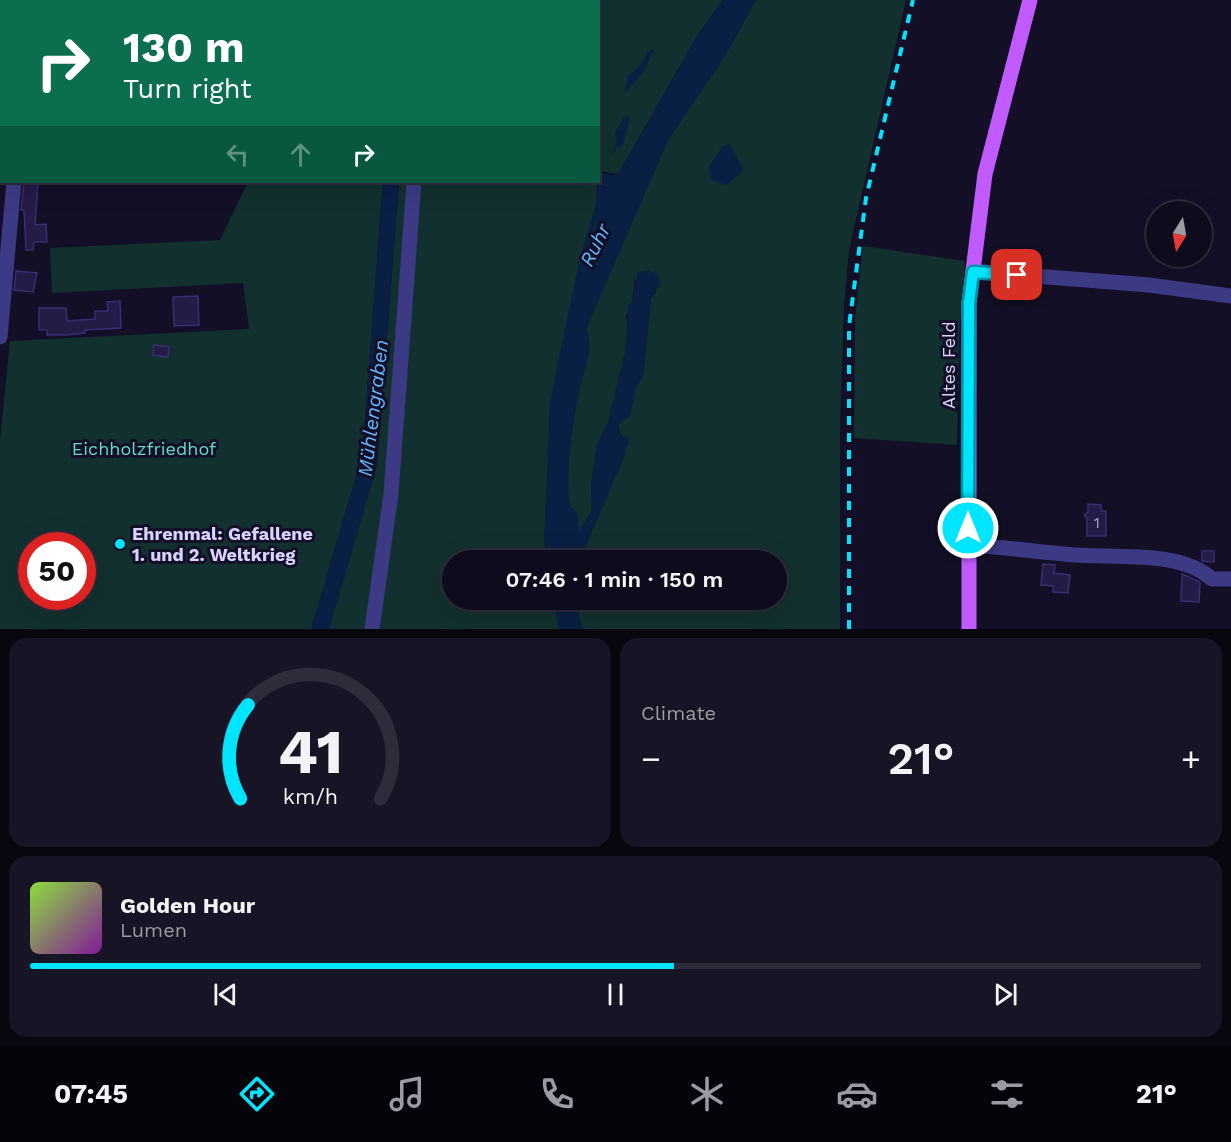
<!DOCTYPE html>
<meta charset="utf-8">
<style>
:root{--surface:#0e0b1c;--page:#171425;--text:#f1f3f6;--muted:#9b9ba3;--line:#2e2b3b;--accent:#00e5ff}
body{margin:0;font-family:"Work Sans",sans-serif;background:var(--page);color:var(--text);height:100vh;display:flex;flex-direction:column;font-size:22px;white-space:nowrap}
*{box-sizing:border-box;margin:0}
p{font-size:20px;color:var(--muted)}
.icon{flex:none;width:33px;height:33px;fill:none;stroke:currentColor;stroke-width:2;stroke-linecap:round;stroke-linejoin:round}
.map{position:relative;height:629px;overflow:hidden}
.sheet{display:flex;flex-direction:column;gap:9px;padding:9px;background:#08060f;flex:1}
.sheet>*{flex:none}
.hud{position:absolute;left:0px;top:0px;width:600px;height:183px;box-shadow:0 6px 24px #0002,0 0 0 2px var(--line);background:#0b6e4f;color:#fff;overflow:hidden}
.needle{width:39px;rotate:191deg}
.buttons{position:absolute;left:1146px;top:201px;display:grid;gap:12px}
.buttons a{display:grid;place-items:center;width:66px;height:66px;border-radius:50%;background:var(--surface);box-shadow:0 6px 24px #0002,0 0 0 2px var(--line);font-size:30px}
.speed{position:absolute;left:18px;top:532px;display:flex;gap:12px;font-size:30px;font-weight:700;text-align:center}
.speed>*{display:grid;place-content:center;width:78px;height:78px;border-radius:50%;background:var(--surface);box-shadow:0 6px 24px #0002,0 0 0 2px var(--line);line-height:1}
.speed .limit{border:9px solid #d22;background:#fff;color:#111}
.pin{position:absolute;display:grid;place-items:center;width:51px;height:51px;color:#fff;margin:-26px;border-radius:12px;box-shadow:0 3px 9px #0006}
.me{position:absolute;width:66px;margin:-33px;rotate:0deg;stroke-linejoin:round;filter:drop-shadow(0 0 4px #0008)}
.turn{display:flex;align-items:center;gap:21px;height:126px;padding:0 24px;font-size:27px}
.turn .icon{width:78px;height:78px;stroke-width:2.5}
.turn b{display:block;font-size:42px;line-height:51px}
.lanes{display:flex;align-items:center;height:57px;padding:0 24px;background:#0003;justify-content:center;gap:30px;direction:ltr}
.lanes .off{opacity:.35}
.big{font-size:45px;font-weight:600;line-height:1.1}
.sheet .card{flex:1;display:flex;flex-direction:column;justify-content:center;gap:9px;min-width:0;padding:0 21px;border-radius:18px;background:var(--page)}
.sheet .dial{align-items:center;gap:0}
.dial svg{height:156px;overflow:visible;fill:none;stroke:var(--line);stroke-width:7;stroke-linecap:round;text-anchor:middle}
.dial text{fill:var(--text);stroke:none}
.song{display:flex;align-items:center;gap:18px}
.cover{width:72px;height:72px;border-radius:9px;background:linear-gradient(135deg,hsl(90 70% 55%),hsl(290 70% 35%))}
.played{height:6px;border-radius:3px;background:linear-gradient(90deg,var(--accent) 55%,var(--line) 55%)}
.keys{display:flex;justify-content:space-around;direction:ltr}
.heat{display:flex;justify-content:space-between;align-items:center;font-size:33px;direction:ltr}
.sheet .tiles{flex:1;display:grid;gap:9px;grid-template-columns:1fr 1fr}
.card:last-child{grid-column:span 2}
.trip{position:absolute;left:442px;top:550px;width:345px;height:60px;border-radius:30px;background:var(--surface);box-shadow:0 6px 24px #0002,0 0 0 2px var(--line);font-weight:600;line-height:60px;text-align:center}
.tab-bar{display:flex;height:96px;justify-content:space-around;align-items:center;background:#06040b;color:var(--muted)}
.tab-bar .icon{width:42px;height:42px}
.tab-bar .active{color:var(--accent)}
.tab-bar b{font-size:27px;color:var(--text)}
.map>svg:first-child{display:block}
</style>
<div class="map">
<svg width="1231" height="629" viewBox="0 0 1231 629">
<rect width="100%" height="100%" fill="#130f26"/>
<!-- green -->
<path fill="#12302f" fill-rule="evenodd" d="M 257,0 L 395,0 L 395,2 Z
M 429,0 L 723,0 L 697,36 L 618,174 L 599,171 L 598,2 Z
M 756,0 L 906,0 L 849,250 L 844,307 L 840,423 L 840,629 L 582,629 L 576,600 L 777,600 L 777,561 L 579,561 L 625,454 L 618,424 L 630,416 L 634,390 L 643,376 L 651,298 L 656,292 L 635,280 L 632,302 L 626,316 L 628,329 L 625,353 L 608,423 L 597,445 L 591,485 L 592,511 L 579,532 C 576,524 572,515 570,506 C 563,478 573,421 579,391 C 583,369 595,351 586,329 L 591,316 L 668,140 L 723,59 Z
M 248,182 L 383,182 L 364,431 L 356,477 L 311,629 L 0,629 L 0,441 L 10,341 L 249,329 L 243,283 L 52,293 L 50,248 L 220,240 ZM 32,546 L 82,546 L 82,597 L 32,597 Z
M 399,182 L 412,182 L 393,427 L 370,629 L 329,629 L 377,465 Z
M 418,182 L 597,182 L 596,205 L 578,267 L 544,538 L 548,561 L 453,561 L 453,600 L 554,600 L 559,629 L 376,629 Z
M 863,246 L 965,261 L 959,343 L 957,445 L 854,438 L 855,318 Z"/>
<!-- water -->
<path fill="#0a1f44" d="M 723,0 L 756,0 L 723,59 L 668,140 L 586,329 C 594,351 583,369 579,391 C 572,428 565,470 570,507 L 577,512 L 579,531 L 592,511 L 591,485 L 597,445 L 608,423 L 625,353 L 628,305 L 632,302 L 638,272 L 647,270 L 657,274 L 661,283 L 651,298 L 643,376 L 635,390 L 630,416 L 618,424 L 619,434 L 627,437 L 629,443 L 625,454 L 579,561 L 548,561 L 544,538 L 550,401 L 578,267 L 596,205 L 599,171 L 610,175 L 618,174 L 697,36 Z
M 655,48 L 644,71 L 624,94 L 628,76 L 640,66 L 648,52 Z
M 625,116 L 630,119 L 622,147 L 618,146 L 611,156 L 617,140 L 615,133 Z
M 729,144 L 744,170 L 726,185 L 712,180 L 709,166 L 723,146 Z
M 383,182 L 399,182 L 377,465 L 329,629 L 311,629 L 356,477 L 364,431 Z
M 554,600 L 576,600 L 582,629 L 559,629 Z"/>
<!-- building -->
<path fill="#241b47" stroke="#3b2d73" stroke-width="1.5" d="M 24,182 L 38,182 L 35,225 L 46,224 L 47,242 L 34,242 L 33,250 L 26,250 L 24,210 L 21,210 Z
M 16,271 L 37,273 L 33,292 L 14,290 Z
M 198,296 L 199,325 L 174,326 L 173,297 Z
M 120,301 L 121,328 L 85,330 L 85,333 L 66,335 L 47,335 L 47,330 L 39,330 L 39,308 L 66,308 L 67,321 L 95,319 L 95,311 L 108,311 L 107,302 Z
M 154,345 L 169,347 L 168,357 L 153,355 Z
M 1088,504 L 1101,505 L 1101,511 L 1106,511 L 1106,536 L 1087,536 L 1087,518 L 1084,515 L 1088,512 Z
M 1202,551 L 1214,551 L 1214,562 L 1202,561 Z
M 1043,564 L 1055,565 L 1054,573 L 1070,575 L 1068,593 L 1053,592 L 1053,586 L 1041,585 Z
M 1182,574 L 1200,582 L 1199,602 L 1181,601 Z"/>
<g fill="none" stroke-linecap="round" stroke-linejoin="round">
<!-- minor -->
<path stroke="#3d3a85" stroke-width="15" d="M 28,2 L 28,0
M 427,2 L 427,0
M 973,271 L 1149,285 L 1231,296
M 0,337 L 14,182
M 968,545 C 1003,547 1039,552 1074,555 C 1115,558 1180,550 1212,579 L 1231,579
M 372,629 L 391,494 L 414,182"/>
<!-- major -->
<path stroke="#c25bff" stroke-width="15" d="M 969,629 L 969,303 L 985,174 L 1030,0"/>
<!-- rail -->
<path stroke="#00e5ff" stroke-width="4" stroke-dasharray="9 8" stroke-linecap="butt" d="M 849,629 L 849,326 L 866,198 L 913,0"/>
</g>
<g fill="none" stroke-linecap="round" stroke-linejoin="round">
<!-- route casing -->
<g stroke="#0095a6" stroke-width="15">
<path id="route" d="M 968,528 L 969,303 L 973,272 L 1017,275"/>
</g>
<!-- route -->
<use href="#route" stroke="#00e5ff" stroke-width="10"/>
</g>
<!-- markers -->
<circle fill="#00e5ff" stroke="#130f26" stroke-width="2" cx="120" cy="544" r="6"/>
<g text-anchor="middle" stroke-width="6" stroke-linejoin="round" paint-order="stroke">
<!-- number labels -->
<g font-size="15" fill="#aca6d1">
<text x="1097" y="528">1</text>
</g>
<!-- street labels -->
<g font-size="18" fill="#d9d4ff" stroke="#130f26">
<text transform="translate(949 365) rotate(-90)" y="6">Altes Feld</text>
</g>
<!-- park labels -->
<g font-size="18" fill="#5fe0c0" stroke="#130f26">
<text x="144" y="455">Eichholzfriedhof</text>
</g>
<!-- poi labels -->
<g font-size="18" font-weight="bold" fill="#d9d4ff" stroke="#130f26" text-anchor="start">
<text x="132" y="540">Ehrenmal: Gefallene<tspan x="132" dy="21">1. und 2. Weltkrieg</tspan></text>
</g>
<!-- water labels -->
<g font-size="20" font-style="italic" fill="#62b6ff" stroke="#130f26">
<text transform="translate(595 245) rotate(-64)" y="7">Ruhr</text>
<text transform="translate(373 408) rotate(-83)" y="7">Mühlengraben</text>
</g>
</g>
</svg>
<div class="buttons">
<a><svg class="needle" viewBox="-14 -14 28 28"><path d="M0-13l5 13h-10z" fill="#e53935"/><path d="M0 13l5-13h-10z" fill="#9b9ba3"/></svg></a>
</div>
<div class="speed"><div class="limit">50</div></div>
<div class="pin" style="left:1017px;top:275px;background:#d93025"><svg class="icon" aria-label="arrive" viewBox="0 0 24 24"><path d="M6 21V4h12l-3 4 3 4H6"/></svg></div>
<svg class="me" style="left:968px;top:528px" viewBox="-20 -20 40 40"><circle r="17" fill="#00e5ff" stroke="#fff" stroke-width="3"/><path d="M0-11L8 9 0 5-8 9z" fill="#fff"/></svg>
<div class="trip">07:46 · 1 min · 150 m</div>
<div class="hud">
<div class="turn"><svg class="icon" aria-label="right" viewBox="0 0 24 24"><path d="M7 20v-9h11M14 6l5 5-5 5"/></svg><div><b>130 m</b>Turn right</div></div>
<div class="lanes"><svg class="icon off" aria-label="left" viewBox="0 0 24 24"><path d="M17 20v-9H6M10 6l-5 5 5 5"/></svg><svg class="icon off" aria-label="ahead" viewBox="0 0 24 24"><path d="M12 20V5M6 11l6-6 6 6"/></svg><svg class="icon" aria-label="right" viewBox="0 0 24 24"><path d="M7 20v-9h11M14 6l5 5-5 5"/></svg></div>
</div>
</div>
<section class="sheet">
<div class="tiles">
<div class="card dial"><svg viewBox="0 0 100 80">
<path d="M14 69A42 42 0 1 1 86 69"/>
<path d="M14 69A42 42 0 0 1 18 21" stroke="#00e5ff"/>
<text x="50" y="56" font-size="32" font-weight="700">41</text>
<text x="50" y="72" font-size="11">km/h</text>
</svg></div>
<div class="card"><p>Climate</p>
<div class="heat"><a>−</a><b class="big">21°</b><a>+</a></div>
</div>
<div class="card">
<div class="song"><i class="cover"></i><div><b>Golden Hour</b><p>Lumen</p></div></div>
<div class="played"></div>
<div class="keys"><svg class="icon" aria-label="previous" viewBox="0 0 24 24"><path d="M18 5L8 12l10 7zM5 5v14"/></svg><svg class="icon" aria-label="pause" viewBox="0 0 24 24"><path d="M8 5v14M16 5v14"/></svg><svg class="icon" aria-label="next" viewBox="0 0 24 24"><path d="M6 5l10 7-10 7zM19 5v14"/></svg></div>
</div>
</div>
</section>
<nav class="tab-bar">
<b>07:45</b>
<svg class="icon active" aria-label="directions" viewBox="0 0 24 24"><path d="M12 3l9 9-9 9-9-9zM9 14v-3h6M13 9l2 2-2 2"/></svg>
<svg class="icon" aria-label="music" viewBox="0 0 24 24"><path d="M9 18V5l10-2v13"/><circle cx="6" cy="18" r="3"/><circle cx="16" cy="16" r="3"/></svg>
<svg class="icon" aria-label="phone" viewBox="0 0 24 24"><path d="M5 4h4l2 5-3 2q2 4 5 5l2-3 5 2v4C11 20 4 13 5 4z"/></svg>
<svg class="icon" aria-label="climate" viewBox="0 0 24 24"><path d="M12 3v18M4 7l16 10M4 17L20 7"/></svg>
<svg class="icon" aria-label="car" viewBox="0 0 24 24"><path d="M5 17H2v-5l4-1 3-4h7l3 4 3 1v5h-3M9 17h6M6 11h13"/><circle cx="7" cy="17" r="2"/><circle cx="17" cy="17" r="2"/></svg>
<svg class="icon" aria-label="filters" viewBox="0 0 24 24"><path d="M4 7h16M4 17h16"/><circle cx="9" cy="7" r="2"/><circle cx="15" cy="17" r="2"/></svg>
<b>21°</b>
</nav>
